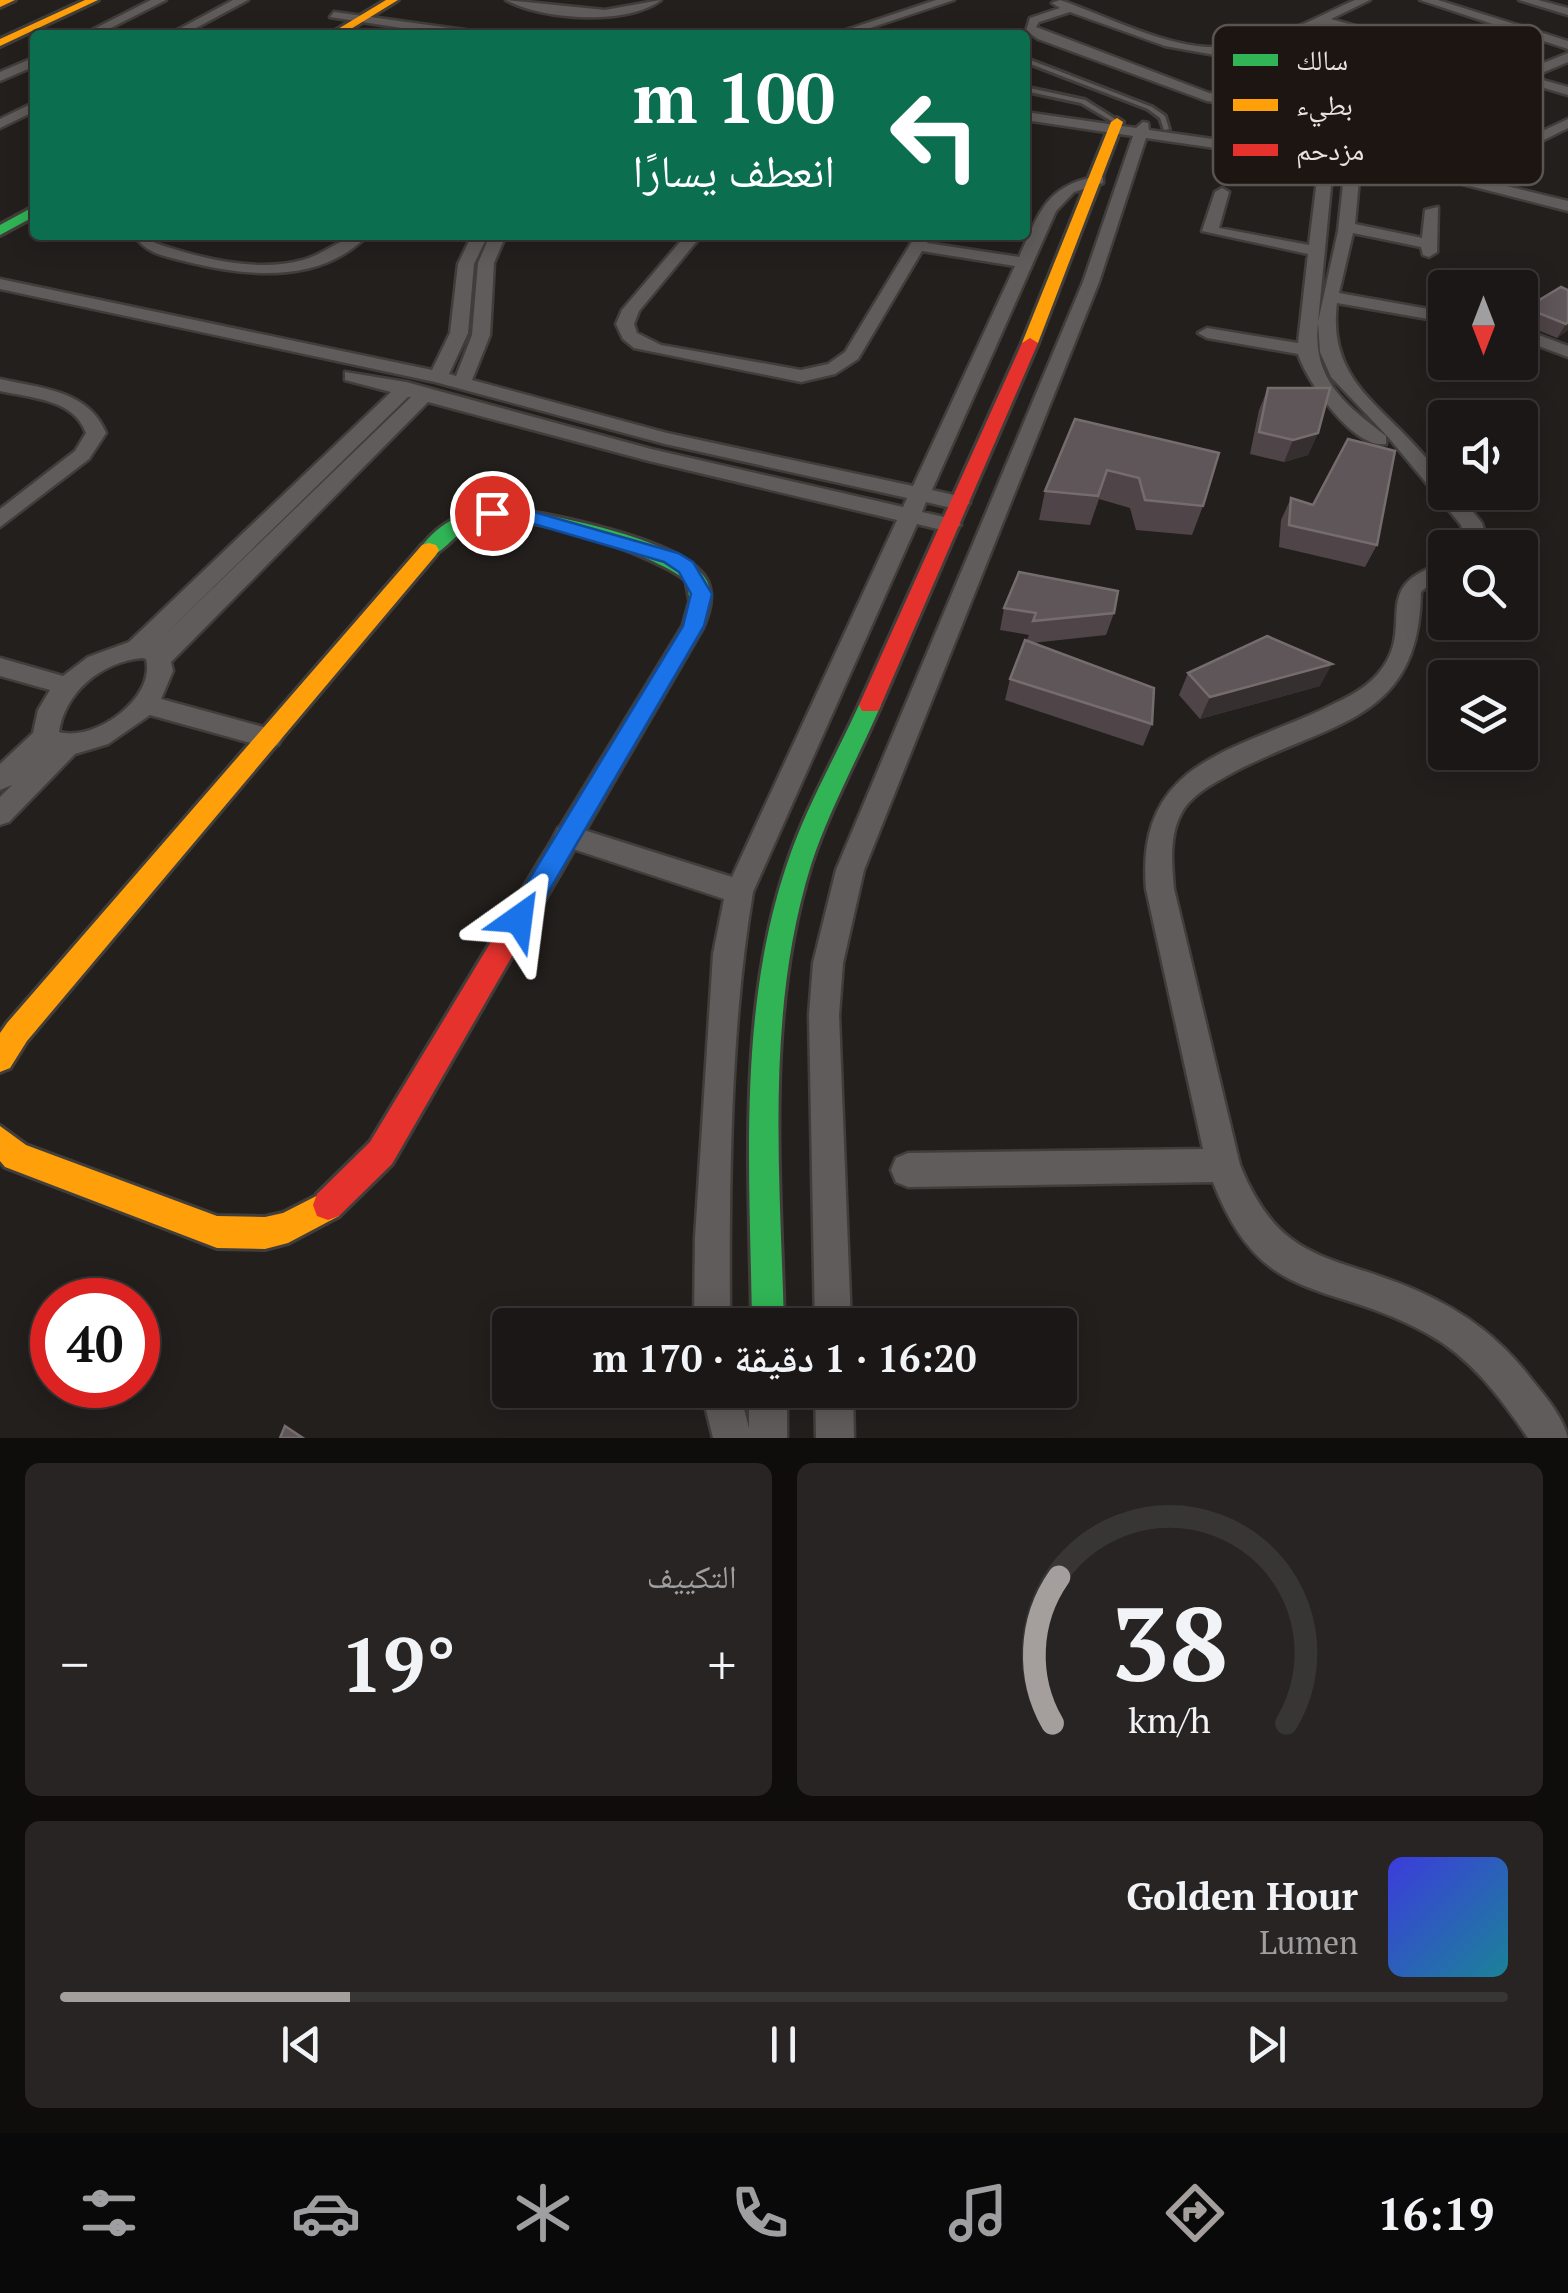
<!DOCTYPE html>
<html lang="ar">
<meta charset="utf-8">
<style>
:root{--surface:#1a1716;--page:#272423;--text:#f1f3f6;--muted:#9f9fa1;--line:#383635;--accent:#a49e9c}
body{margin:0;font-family:"PT Serif","Noto Naskh Arabic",serif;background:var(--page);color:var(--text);direction:rtl;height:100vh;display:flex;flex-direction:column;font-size:38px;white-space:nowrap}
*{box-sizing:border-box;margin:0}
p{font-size:32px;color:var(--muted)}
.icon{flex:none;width:55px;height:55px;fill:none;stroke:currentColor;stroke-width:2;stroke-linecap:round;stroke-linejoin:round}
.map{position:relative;height:1438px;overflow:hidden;direction:ltr}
.details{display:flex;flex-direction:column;gap:25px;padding:25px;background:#0e0d0c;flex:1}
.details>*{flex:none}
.hud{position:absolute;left:30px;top:30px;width:1000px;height:210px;border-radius:10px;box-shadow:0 5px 25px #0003,0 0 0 2px var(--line);direction:rtl;background:#0b6e4f;color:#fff;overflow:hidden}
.needle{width:65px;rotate:180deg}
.buttons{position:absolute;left:1428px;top:270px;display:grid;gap:20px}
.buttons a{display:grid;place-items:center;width:110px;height:110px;border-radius:10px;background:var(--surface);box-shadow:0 5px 25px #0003,0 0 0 2px var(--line);font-size:50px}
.speed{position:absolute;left:30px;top:1278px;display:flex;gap:20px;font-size:50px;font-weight:700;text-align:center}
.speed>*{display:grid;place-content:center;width:130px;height:130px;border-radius:50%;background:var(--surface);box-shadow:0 5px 25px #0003,0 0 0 2px var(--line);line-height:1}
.speed .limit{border:15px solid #d22;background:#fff;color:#111}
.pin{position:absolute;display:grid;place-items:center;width:85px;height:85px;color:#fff;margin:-42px;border:5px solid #fff;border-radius:50%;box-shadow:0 2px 10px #0007}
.me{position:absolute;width:110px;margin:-55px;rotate:31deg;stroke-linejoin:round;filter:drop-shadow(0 0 8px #0008)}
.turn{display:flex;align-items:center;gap:35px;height:210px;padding:0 30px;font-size:45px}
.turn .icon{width:130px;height:130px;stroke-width:2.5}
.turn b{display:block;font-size:70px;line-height:85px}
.big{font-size:75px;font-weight:700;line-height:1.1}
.details .card{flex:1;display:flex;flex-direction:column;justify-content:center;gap:15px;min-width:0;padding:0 35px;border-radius:15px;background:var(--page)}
.details .dial{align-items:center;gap:0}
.dial svg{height:260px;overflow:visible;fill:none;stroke:var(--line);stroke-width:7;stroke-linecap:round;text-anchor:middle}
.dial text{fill:var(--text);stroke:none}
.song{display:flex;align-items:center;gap:30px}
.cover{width:120px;height:120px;border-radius:15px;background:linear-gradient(135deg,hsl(240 70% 55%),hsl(190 70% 35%))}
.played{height:10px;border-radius:5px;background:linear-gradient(90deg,var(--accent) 20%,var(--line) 20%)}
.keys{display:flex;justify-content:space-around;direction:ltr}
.heat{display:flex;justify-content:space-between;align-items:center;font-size:55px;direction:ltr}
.details .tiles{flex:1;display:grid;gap:25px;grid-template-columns:1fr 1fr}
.card:last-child{grid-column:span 2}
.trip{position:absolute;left:492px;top:1308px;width:585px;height:100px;border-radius:10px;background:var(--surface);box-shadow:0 5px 25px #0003,0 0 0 2px var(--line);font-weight:700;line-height:100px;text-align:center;direction:rtl}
.tab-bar{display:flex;height:160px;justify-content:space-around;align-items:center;background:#0a0909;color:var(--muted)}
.tab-bar .icon{width:70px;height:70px}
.tab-bar .current{color:var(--accent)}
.tab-bar b{font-size:45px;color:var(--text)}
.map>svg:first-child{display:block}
</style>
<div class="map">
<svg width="1568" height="1438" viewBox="0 0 1568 1438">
<rect width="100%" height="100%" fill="#231f1d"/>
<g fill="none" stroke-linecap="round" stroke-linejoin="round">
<!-- lane casing -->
<g stroke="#403d3a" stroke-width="6">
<path id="lane" d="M 1025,58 L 1152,107 L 1165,116 L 1169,129 L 1164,130 L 1160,118 L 1148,109 L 1025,62 Z
M 1025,87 L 1085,100 L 1120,122 L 1115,123 L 1081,103 L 1025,91 Z"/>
</g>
<!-- street casing -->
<g stroke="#403d3a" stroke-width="5">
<path id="street" d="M 151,0 L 166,0 L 97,35 L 82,35 Z
M 233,0 L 248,0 L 183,35 L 168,35 Z
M 506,0 L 605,10 L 661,0 C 627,26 542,20 506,0 Z
M 936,0 L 954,0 L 849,35 L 831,35 Z
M 1060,0 C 1119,20 1183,59 1247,44 C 1286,35 1319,16 1355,0 L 1370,0 L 1331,19 L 1519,73 L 1568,53 L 1568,62 L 1532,77 L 1568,87 L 1568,95 L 1521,81 L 1445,114 L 1417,120 L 1374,121 L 1207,101 L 1038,39 L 1026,31 L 1030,18 L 1060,8 L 1052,3 ZM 1070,12 L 1165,46 L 1215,55 L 1255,50 L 1322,24 L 1508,78 L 1436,108 L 1374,113 L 1209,93 L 1036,27 L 1039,22 Z
M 1420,0 L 1438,0 L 1568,41 L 1568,49 Z
M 1519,0 L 1538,0 L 1568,8 L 1568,15 Z
M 334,12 L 472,31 L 478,35 L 447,35 L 330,17 Z
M 35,57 L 35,66 L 0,81 L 0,72 Z
M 35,102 L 35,111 L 0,128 L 0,119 Z
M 1025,112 L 1136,128 L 1143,122 L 1148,123 L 1149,130 L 1453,173 L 1568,119 L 1568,128 L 1469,177 L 1568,201 L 1568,211 L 1455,182 L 1360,169 L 1355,224 L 1422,238 L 1425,210 L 1438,207 L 1437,252 L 1429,257 L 1423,255 L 1421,247 L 1353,233 L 1339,293 L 1445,312 L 1445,322 L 1337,303 C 1327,381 1384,406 1427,459 C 1437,471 1445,477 1445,492 L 1457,492 L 1482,523 L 1489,548 L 1467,548 L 1461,525 L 1389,438 L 1331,377 L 1320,352 L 1318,323 C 1312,379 1344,404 1386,436 L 1386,444 C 1354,450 1307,382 1298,354 L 1207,338 L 1198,333 L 1207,328 L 1298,343 L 1308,254 L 1202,231 L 1215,192 L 1222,188 L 1229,192 L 1219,228 L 1309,245 L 1319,163 L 1146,138 L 1099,282 L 864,870 L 843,963 L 839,1015 L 851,1325 L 815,1325 L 809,1015 L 813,963 L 836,870 L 1083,282 L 1133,136 L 1025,120 ZM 1333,165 L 1345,166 L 1338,231 L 1318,322 Z
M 1098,176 L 1103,177 L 1103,183 L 1074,192 L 1056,211 L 932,490 L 967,498 L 970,503 L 960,510 L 926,502 L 922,512 L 958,520 L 961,525 L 950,532 L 917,524 L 753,892 C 730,1028 729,1186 730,1325 L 694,1325 L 695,1238 L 713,954 L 724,899 L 558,844 L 554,836 L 558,828 L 568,825 L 732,877 L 897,520 L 649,461 L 428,402 L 171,662 L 173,671 L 161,699 L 278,731 L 282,738 L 278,745 L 269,748 L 150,715 L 108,744 L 75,754 L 9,822 L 0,825 L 0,797 L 12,785 L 0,790 L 0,764 L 33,733 L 38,710 L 50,690 L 0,676 L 0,658 L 63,676 L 88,657 L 129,642 L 391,392 L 345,380 L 345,372 L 406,382 L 651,449 L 903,507 L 907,498 L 665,444 L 435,382 L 0,289 L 0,279 L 432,370 L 450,333 L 458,264 L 472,235 L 488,235 L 474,264 L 468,333 L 449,374 L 456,376 L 472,335 L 478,263 L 490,235 L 506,235 L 494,263 L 490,335 L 472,380 L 667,433 L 913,486 L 1015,266 L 922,251 L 858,359 L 835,374 L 801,382 L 634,348 L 623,339 L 616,324 L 622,310 L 686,235 L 702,235 L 639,311 L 634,324 L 637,333 L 661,345 L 801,370 L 828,364 L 845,352 L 916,235 L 932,235 L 927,243 L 1019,257 C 1040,212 1045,186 1098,176 ZM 408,397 L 411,397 L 156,643 ZM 142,658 L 146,659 C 156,698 95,742 59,732 C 65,692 101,662 142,658 Z
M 134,235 L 150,235 L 155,243 C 200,258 256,273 303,260 C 327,253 343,235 368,235 C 320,284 249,277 188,262 C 166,256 147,255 134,235 Z
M 1520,328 L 1568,346 L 1568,357 L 1520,339 Z
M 0,379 C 39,388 89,390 106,433 L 89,459 L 0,527 L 0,509 L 75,451 L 86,433 C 74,399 31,398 0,391 Z
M 1445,563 L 1445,579 L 1431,583 L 1421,592 C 1419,723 1330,721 1234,772 C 1216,782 1191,794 1181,814 C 1169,836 1172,865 1174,889 L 1240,1165 C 1281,1266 1332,1253 1418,1291 C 1465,1312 1501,1339 1532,1380 C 1546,1397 1563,1417 1568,1438 L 1528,1438 C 1501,1398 1470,1357 1428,1334 C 1328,1278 1262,1309 1213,1182 L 908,1187 L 896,1182 L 891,1170 L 896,1158 L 908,1153 L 1203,1149 L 1146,889 C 1136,765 1226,753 1319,711 C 1339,701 1362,692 1377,675 C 1420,627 1364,586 1445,563 Z
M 701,1390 L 739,1390 L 749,1428 L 749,1390 L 787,1390 L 787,1438 L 713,1438 Z
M 815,1390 L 853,1390 L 854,1438 L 816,1438 Z"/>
</g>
<!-- fast casing -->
<g stroke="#403d3a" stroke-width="6">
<path id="fast" d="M 35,206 L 35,216 L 0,235 L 0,225 Z
M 505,508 C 549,514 688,540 707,581 C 714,596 709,612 703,627 L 559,875 L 550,878 L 541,875 L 537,867 L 541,859 L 683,626 L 690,601 L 686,580 C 652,553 521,509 479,522 C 458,528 448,550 429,557 L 419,550 C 440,520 469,508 505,508 Z
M 870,697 L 881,705 C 858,758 829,810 811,865 C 765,1013 780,1172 784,1325 L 752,1325 C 750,1172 737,1012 787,864 C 805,809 835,758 859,705 Z"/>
</g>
<!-- slow casing -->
<g stroke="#403d3a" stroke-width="6">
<path id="slow" d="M 0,0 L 15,0 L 0,7 Z
M 85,0 L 98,0 L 0,46 L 0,39 Z
M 386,0 L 398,0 L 341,35 L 328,35 Z
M 1117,118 L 1123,122 L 1038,343 L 1024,346 L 1022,343 L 1111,122 Z
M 429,543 L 436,545 L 439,550 L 436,555 L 27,1041 L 10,1068 L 0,1072 L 0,1033 L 7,1023 L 422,545 Z
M 0,1126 L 26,1145 L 217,1216 L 265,1217 L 283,1213 L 328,1190 L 339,1194 L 343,1205 L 339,1216 L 288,1243 L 265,1249 L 217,1248 L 5,1167 L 0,1161 Z"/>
</g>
<!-- jam casing -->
<g stroke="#403d3a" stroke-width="6">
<path id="jam" d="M 1030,338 L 1038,343 L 881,705 L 878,711 L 862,711 L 859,705 L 1022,343 Z
M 550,856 L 559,859 L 563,867 L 559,875 L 392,1164 L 339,1216 L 328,1220 L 317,1216 L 313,1205 L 317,1194 L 370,1142 L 541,859 Z"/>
</g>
<!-- lane -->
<use href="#lane" fill="#5f5c5b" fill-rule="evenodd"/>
<!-- street -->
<use href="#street" fill="#5f5c5b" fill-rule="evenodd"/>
<!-- fast -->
<use href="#fast" fill="#30b455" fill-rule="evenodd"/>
<!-- slow -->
<use href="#slow" fill="#ff9f0a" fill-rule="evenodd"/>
<!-- jam -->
<use href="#jam" fill="#e5322d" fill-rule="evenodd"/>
</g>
<!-- wall -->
<path fill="#4f4548" d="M 1568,290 L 1568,330 L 1557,338 L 1520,323 L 1520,319 L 1526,308 Z
M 1268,388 L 1318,433 L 1308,455 L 1284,462 L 1250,454 L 1259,410 Z
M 1075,419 L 1203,506 L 1192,535 L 1136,530 L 1130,508 L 1099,499 L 1090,525 L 1039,520 L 1045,491 Z
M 1291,498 L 1377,545 L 1365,567 L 1279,547 L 1281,520 Z
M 1004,608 L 1114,613 L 1106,635 L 1032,643 L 1152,724 L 1143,746 L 1005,700 L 1010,679 L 1029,635 L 1000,630 Z
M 1188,673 L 1320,686 L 1200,719 L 1179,695 Z"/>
<!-- shaded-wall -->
<path fill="#362f30" d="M 1568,322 L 1568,330 L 1557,338 L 1566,324 Z
M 1318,433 L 1308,455 L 1284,462 L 1293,440 Z
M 1332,664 L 1320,686 L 1200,719 L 1210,697 Z"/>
<!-- building -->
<path fill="#5f5659" stroke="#756c6e" stroke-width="2.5" d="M 1561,287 L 1568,290 L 1568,322 L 1566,324 L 1526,308 Z
M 1268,388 L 1330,388 L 1318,433 L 1293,440 L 1259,432 Z
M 1075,419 L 1219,453 L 1203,506 L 1145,500 L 1139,478 L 1107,470 L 1098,496 L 1045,491 Z
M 1348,439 L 1395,451 L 1377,545 L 1289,525 L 1291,498 L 1313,505 Z
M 1019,572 L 1118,591 L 1114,613 L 1033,621 L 1036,613 L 1004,608 Z
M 1267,636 L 1332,664 L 1210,697 L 1188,673 Z
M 1025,640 L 1154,688 L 1152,724 L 1010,679 Z
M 285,1426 L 303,1438 L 280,1438 Z"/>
<!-- route -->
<path fill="#1a73e8" stroke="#114b97" stroke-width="2.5" d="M 492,507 L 527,510 L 678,553 L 693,562 L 712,594 L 704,626 L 528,927 L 519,931 L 510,927 L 506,919 L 510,911 L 683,626 L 691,594 L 679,572 L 664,562 L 527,522 L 485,517 L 482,513 Z"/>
<!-- legend -->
<rect x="1213" y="25" width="330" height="160" rx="15" fill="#1c1511" stroke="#5a534f" stroke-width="2.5"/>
<rect x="1233" y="54" width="45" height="12" fill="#30b455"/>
<rect x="1233" y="99" width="45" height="12" fill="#ff9f0a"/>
<rect x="1233" y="144" width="45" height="12" fill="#e5322d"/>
<g font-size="28" fill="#e9e3e0">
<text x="1296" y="70">سالك</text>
<text x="1296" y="115">بطيء</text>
<text x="1296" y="160">مزدحم</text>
</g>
</svg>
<div class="buttons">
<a><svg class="needle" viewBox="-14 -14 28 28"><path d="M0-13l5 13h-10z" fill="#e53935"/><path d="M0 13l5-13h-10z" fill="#9f9fa1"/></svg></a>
<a><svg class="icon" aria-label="sound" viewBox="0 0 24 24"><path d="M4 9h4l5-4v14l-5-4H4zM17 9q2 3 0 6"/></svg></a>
<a><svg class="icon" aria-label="search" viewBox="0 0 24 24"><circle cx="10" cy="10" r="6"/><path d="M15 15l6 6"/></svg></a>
<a><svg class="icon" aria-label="layers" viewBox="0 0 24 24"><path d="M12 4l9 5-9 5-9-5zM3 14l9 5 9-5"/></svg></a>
</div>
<div class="speed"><div class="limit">40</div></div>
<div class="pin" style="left:492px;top:513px;background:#d93025"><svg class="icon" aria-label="arrive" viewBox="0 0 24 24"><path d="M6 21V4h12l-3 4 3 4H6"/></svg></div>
<svg class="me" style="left:519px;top:919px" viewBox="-20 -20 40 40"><path d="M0-17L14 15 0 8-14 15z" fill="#1a73e8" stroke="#fff" stroke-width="4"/></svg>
<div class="trip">16:20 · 1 دقيقة · 170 m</div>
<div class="hud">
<div class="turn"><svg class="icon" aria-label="left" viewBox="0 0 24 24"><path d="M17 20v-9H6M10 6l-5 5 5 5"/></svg><div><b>100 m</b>انعطف يسارًا</div></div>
</div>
</div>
<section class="details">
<div class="tiles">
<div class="card dial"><svg viewBox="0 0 100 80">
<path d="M14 69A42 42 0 1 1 86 69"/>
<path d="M14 69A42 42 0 0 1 16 24" stroke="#a49e9c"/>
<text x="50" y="56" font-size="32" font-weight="700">38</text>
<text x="50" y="72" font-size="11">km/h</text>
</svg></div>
<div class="card"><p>التكييف</p>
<div class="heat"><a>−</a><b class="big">19°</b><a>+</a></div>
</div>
<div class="card">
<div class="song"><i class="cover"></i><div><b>Golden Hour</b><p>Lumen</p></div></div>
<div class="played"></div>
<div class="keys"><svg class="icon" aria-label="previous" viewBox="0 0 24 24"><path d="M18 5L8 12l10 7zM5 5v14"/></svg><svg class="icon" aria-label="pause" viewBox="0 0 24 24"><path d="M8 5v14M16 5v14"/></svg><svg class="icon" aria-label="next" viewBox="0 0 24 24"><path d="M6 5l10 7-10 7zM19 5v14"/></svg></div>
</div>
</div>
</section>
<nav class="tab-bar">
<b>16:19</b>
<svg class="icon current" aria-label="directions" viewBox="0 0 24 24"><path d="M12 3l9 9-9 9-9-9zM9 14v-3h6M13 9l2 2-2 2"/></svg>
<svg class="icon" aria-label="music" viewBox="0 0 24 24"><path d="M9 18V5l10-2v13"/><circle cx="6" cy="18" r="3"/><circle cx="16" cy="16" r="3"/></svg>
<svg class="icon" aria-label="phone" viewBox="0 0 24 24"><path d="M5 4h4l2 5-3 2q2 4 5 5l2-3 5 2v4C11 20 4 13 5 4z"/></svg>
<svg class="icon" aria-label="climate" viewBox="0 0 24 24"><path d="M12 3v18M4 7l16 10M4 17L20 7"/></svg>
<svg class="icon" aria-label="car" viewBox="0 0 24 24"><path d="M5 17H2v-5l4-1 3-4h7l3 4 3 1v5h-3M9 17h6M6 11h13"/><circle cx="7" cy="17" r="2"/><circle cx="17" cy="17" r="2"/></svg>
<svg class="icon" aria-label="filters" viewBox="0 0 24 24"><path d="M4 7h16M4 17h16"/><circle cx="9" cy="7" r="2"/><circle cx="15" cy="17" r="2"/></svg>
</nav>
